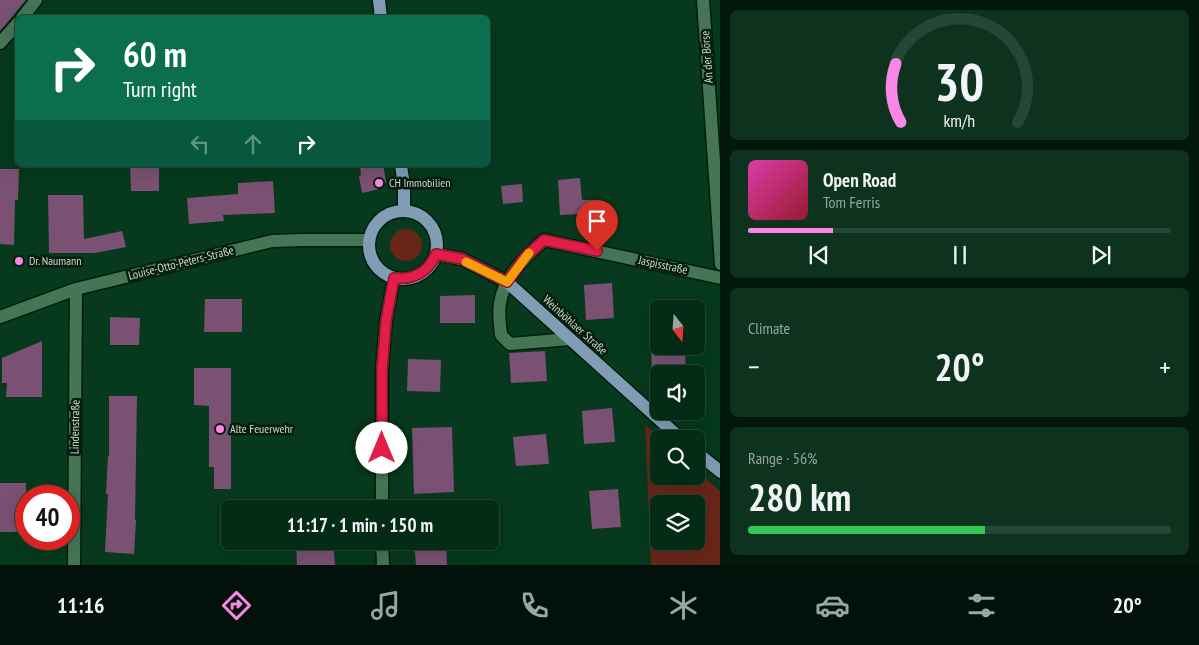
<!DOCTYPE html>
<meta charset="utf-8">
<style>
:root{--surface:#042b16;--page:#0d331f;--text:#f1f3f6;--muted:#97a7a1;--line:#254735;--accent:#fa87e7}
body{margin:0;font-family:"PT Sans Narrow",sans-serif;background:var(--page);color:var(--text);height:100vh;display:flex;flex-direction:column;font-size:19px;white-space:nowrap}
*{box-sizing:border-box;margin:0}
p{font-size:16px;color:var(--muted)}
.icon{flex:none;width:28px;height:28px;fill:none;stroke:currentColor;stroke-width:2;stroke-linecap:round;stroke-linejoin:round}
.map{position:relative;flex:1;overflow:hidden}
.side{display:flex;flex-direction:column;gap:10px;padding:10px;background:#02180c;width:479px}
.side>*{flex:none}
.guide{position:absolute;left:15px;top:15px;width:475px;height:152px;border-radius:8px;box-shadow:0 5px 20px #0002,0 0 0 1px var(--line);background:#0b6e4f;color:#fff;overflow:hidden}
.needle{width:32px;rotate:163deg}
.buttons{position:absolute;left:650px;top:300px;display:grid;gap:10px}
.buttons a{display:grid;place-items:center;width:55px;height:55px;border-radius:8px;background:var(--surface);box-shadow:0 5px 20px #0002,0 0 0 1px var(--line);font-size:25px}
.speed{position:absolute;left:15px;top:485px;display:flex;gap:10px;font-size:25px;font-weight:700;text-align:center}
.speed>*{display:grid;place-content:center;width:65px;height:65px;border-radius:50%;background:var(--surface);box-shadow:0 5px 20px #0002,0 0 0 1px var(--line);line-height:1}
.speed .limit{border:8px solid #d22;background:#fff;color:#111}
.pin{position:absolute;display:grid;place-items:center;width:42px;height:42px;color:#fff;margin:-51px -21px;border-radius:50% 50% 50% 0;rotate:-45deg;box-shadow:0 0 5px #0007}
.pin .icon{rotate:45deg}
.me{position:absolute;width:55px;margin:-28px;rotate:0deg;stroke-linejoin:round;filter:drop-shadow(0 0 4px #0008)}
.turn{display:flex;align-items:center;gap:18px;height:105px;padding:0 25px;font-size:22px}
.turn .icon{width:65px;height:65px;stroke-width:2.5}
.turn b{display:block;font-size:35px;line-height:42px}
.lanes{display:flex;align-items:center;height:48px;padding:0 25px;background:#0003;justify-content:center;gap:25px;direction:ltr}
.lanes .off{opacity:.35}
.big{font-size:38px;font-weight:600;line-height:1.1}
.side .card{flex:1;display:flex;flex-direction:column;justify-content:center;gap:8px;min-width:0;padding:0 18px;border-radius:8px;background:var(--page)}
.side .dial{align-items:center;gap:0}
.dial svg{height:130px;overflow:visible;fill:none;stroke:var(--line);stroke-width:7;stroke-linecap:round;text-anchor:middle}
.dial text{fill:var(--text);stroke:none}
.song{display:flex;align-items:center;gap:15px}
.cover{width:60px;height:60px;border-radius:8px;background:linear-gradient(135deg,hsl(320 70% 55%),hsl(350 70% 35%))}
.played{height:5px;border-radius:2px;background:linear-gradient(90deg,var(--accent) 20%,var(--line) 20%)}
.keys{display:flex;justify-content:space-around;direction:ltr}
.heat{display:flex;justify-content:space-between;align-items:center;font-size:28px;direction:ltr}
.charge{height:8px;border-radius:4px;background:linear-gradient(90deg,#34c759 56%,var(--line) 0)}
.trip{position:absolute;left:221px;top:500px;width:278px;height:50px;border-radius:8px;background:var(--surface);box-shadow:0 5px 20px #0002,0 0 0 1px var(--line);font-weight:600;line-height:50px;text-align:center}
.tab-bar{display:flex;height:80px;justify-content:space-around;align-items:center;background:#021109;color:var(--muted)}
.tab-bar .icon{width:35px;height:35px}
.tab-bar .selected{color:var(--accent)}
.tab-bar b{font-size:22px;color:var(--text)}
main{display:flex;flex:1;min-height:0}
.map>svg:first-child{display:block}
</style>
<main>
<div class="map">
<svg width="721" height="565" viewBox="0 0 721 565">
<rect width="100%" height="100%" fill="#06391d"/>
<!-- green -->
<path fill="#692618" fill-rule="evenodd" d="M390 245a16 16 0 1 1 32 0a16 16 0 1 1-32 0Z
M 645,425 L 661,439 L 659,439 L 659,476 L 696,476 L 696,470 L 720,491 L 720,565 L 651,565 ZM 659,504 L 696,504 L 696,541 L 659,541 Z"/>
<!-- building -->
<path fill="#7a5172" d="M 0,0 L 26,0 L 0,31 Z
M 130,165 L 159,165 L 159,191 L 131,191 Z
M 360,165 L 383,165 L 386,182 L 379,189 L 362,193 L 359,176 L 361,175 Z
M 0,169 L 19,169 L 18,200 L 15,200 L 14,245 L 0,244 Z
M 580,178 L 582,200 L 595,200 L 596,219 L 577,220 L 577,214 L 560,215 L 558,180 Z
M 273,181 L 275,213 L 223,215 L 224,221 L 189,224 L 187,198 L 238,194 L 238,183 Z
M 522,184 L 523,202 L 503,204 L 501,186 Z
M 48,195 L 83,195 L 84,239 L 122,231 L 126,247 L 95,253 L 49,253 Z
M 612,283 L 614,318 L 586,320 L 584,285 Z
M 475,295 L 475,323 L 440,323 L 440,296 Z
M 205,299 L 242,299 L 242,332 L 204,332 Z
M 110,317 L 140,318 L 139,345 L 110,345 Z
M 42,341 L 42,397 L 6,397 L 7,383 L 2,383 L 2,358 Z
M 651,346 L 685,346 L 686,374 L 652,374 Z
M 545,351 L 547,381 L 511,383 L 509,353 Z
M 408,359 L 441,360 L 440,392 L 407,391 Z
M 194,368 L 231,368 L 231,489 L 214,489 L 214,467 L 209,467 L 209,406 L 194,405 Z
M 109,396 L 137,396 L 135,520 L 136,520 L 134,554 L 105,552 L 108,494 L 106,494 L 108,456 L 109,456 Z
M 612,408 L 615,442 L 584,444 L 582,411 Z
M 452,427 L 454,492 L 414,494 L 412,428 Z
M 546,434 L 549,464 L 516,466 L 513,437 Z
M 0,483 L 26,483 L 26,532 L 0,532 Z
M 618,489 L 621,527 L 592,529 L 589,491 Z
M 296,541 L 333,541 L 335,565 L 297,565 Z
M 414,541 L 446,541 L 447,565 L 416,565 Z"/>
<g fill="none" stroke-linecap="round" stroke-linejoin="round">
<!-- minor casing -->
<g stroke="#001e09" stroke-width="15">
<path id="minor" d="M 703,0 L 721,264
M 22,18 L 36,0
M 0,43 L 18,23
M 0,317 L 76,289 L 272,241 L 302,240 L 368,240
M 570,339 L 510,344 L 501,335 C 500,325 498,313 500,303 C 504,277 525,257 544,240 L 721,278
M 382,509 L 382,369 L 386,321 L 394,278
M 382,541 L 383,565
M 74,565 L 76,289"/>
</g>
<!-- major casing -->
<g stroke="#001e09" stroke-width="15">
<path id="major" d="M 379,0 L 381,18
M 401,165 L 404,186 L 404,210
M369 245a34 34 0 1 1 68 0a34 34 0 1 1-68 0Z
M 436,254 L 462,259 L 507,282 L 681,439
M 696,452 L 721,472"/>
</g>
<!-- minor -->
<use href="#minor" stroke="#467555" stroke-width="12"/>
<!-- major -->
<use href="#major" stroke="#819db5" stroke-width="12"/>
</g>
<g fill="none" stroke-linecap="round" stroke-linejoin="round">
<!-- route casing -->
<g stroke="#92132f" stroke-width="12">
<path id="route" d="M 382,448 L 382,369 L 386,321 L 394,278 C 415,280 428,272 436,254 L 462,259 L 507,282 L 524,258 L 544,240 L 597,251"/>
</g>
<!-- route -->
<use href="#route" stroke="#e11d48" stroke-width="9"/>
<!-- slow -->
<path stroke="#f59e0b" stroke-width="9" d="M 466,262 L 507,282 L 529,253"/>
</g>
<!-- markers -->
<g fill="#fa87e7" stroke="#081b0f" stroke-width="2">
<circle cx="379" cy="183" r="5"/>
<circle cx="19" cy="261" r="5"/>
<circle cx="220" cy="429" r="5"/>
</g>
<g text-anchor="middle" stroke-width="5" stroke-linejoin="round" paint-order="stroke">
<!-- street labels -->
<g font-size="12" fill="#c5decb" stroke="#081b0f">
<text transform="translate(707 57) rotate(-94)" y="4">An der Börse</text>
<text transform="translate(181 263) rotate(-14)" y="4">Louise-Otto-Peters-Straße</text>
<text transform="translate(663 265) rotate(12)" y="4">Jaspisstraße</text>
<text transform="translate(575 325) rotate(42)" y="4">Weinböhlaer Straße</text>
<text transform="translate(75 427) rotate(-89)" y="4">Lindenstraße</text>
</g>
<!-- poi labels -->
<g font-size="12" fill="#c5decb" stroke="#081b0f" text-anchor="start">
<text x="389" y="187">CH Immobilien</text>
<text x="29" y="265">Dr. Naumann</text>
<text x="230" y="433">Alte Feuerwehr</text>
</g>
</g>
</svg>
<div class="buttons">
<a><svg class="needle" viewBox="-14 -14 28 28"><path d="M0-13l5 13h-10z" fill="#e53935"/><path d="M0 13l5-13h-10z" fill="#97a7a1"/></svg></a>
<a><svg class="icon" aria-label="sound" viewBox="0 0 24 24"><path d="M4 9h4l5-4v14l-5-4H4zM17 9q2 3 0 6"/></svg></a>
<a><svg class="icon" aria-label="search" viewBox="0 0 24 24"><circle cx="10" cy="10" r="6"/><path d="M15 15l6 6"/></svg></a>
<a><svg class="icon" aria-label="layers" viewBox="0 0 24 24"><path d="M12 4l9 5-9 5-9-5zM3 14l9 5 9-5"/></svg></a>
</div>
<div class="speed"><div class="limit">40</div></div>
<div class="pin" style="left:597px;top:251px;background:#d93025"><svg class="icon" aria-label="arrive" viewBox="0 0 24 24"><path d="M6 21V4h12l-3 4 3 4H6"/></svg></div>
<svg class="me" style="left:382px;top:448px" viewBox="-20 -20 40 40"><circle r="19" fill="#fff"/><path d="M0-13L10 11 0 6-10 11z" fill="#e11d48"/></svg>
<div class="trip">11:17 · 1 min · 150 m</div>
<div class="guide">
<div class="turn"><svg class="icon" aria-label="right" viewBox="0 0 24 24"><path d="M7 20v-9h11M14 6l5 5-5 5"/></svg><div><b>60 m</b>Turn right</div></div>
<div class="lanes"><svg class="icon off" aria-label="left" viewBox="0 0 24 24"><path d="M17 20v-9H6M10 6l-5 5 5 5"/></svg><svg class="icon off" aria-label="ahead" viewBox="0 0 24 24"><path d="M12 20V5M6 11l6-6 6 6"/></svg><svg class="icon" aria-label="right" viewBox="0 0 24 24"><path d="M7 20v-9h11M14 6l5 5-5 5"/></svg></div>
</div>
</div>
<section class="side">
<div class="card dial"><svg viewBox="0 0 100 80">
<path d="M14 69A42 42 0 1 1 86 69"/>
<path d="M14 69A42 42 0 0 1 11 33" stroke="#fa87e7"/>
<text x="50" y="56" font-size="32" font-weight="700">30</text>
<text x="50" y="72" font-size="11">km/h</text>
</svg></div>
<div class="card">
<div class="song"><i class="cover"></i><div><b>Open Road</b><p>Tom Ferris</p></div></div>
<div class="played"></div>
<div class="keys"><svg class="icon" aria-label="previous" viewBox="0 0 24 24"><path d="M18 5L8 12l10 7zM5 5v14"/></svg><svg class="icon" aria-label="pause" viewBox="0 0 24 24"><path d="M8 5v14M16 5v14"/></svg><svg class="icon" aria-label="next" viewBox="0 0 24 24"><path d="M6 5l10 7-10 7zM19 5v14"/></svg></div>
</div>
<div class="card"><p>Climate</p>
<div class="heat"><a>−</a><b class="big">20°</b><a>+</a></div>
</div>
<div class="card"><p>Range · 56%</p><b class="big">280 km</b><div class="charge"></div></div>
</section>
</main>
<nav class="tab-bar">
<b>11:16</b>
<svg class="icon selected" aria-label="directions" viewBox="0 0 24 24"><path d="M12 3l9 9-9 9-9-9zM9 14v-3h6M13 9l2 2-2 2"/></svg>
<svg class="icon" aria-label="music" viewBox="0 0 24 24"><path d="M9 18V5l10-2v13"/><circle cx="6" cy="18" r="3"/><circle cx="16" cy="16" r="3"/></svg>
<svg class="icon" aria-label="phone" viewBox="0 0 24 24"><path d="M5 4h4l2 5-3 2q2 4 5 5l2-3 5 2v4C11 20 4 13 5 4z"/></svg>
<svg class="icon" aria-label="climate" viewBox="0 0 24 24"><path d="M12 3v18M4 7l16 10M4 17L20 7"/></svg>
<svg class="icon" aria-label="car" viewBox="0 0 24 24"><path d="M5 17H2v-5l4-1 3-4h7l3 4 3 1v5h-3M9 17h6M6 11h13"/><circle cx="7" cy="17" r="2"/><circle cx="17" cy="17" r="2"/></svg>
<svg class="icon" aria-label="filters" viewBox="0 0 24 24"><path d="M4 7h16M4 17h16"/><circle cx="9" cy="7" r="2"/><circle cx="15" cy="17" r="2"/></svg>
<b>20°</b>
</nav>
